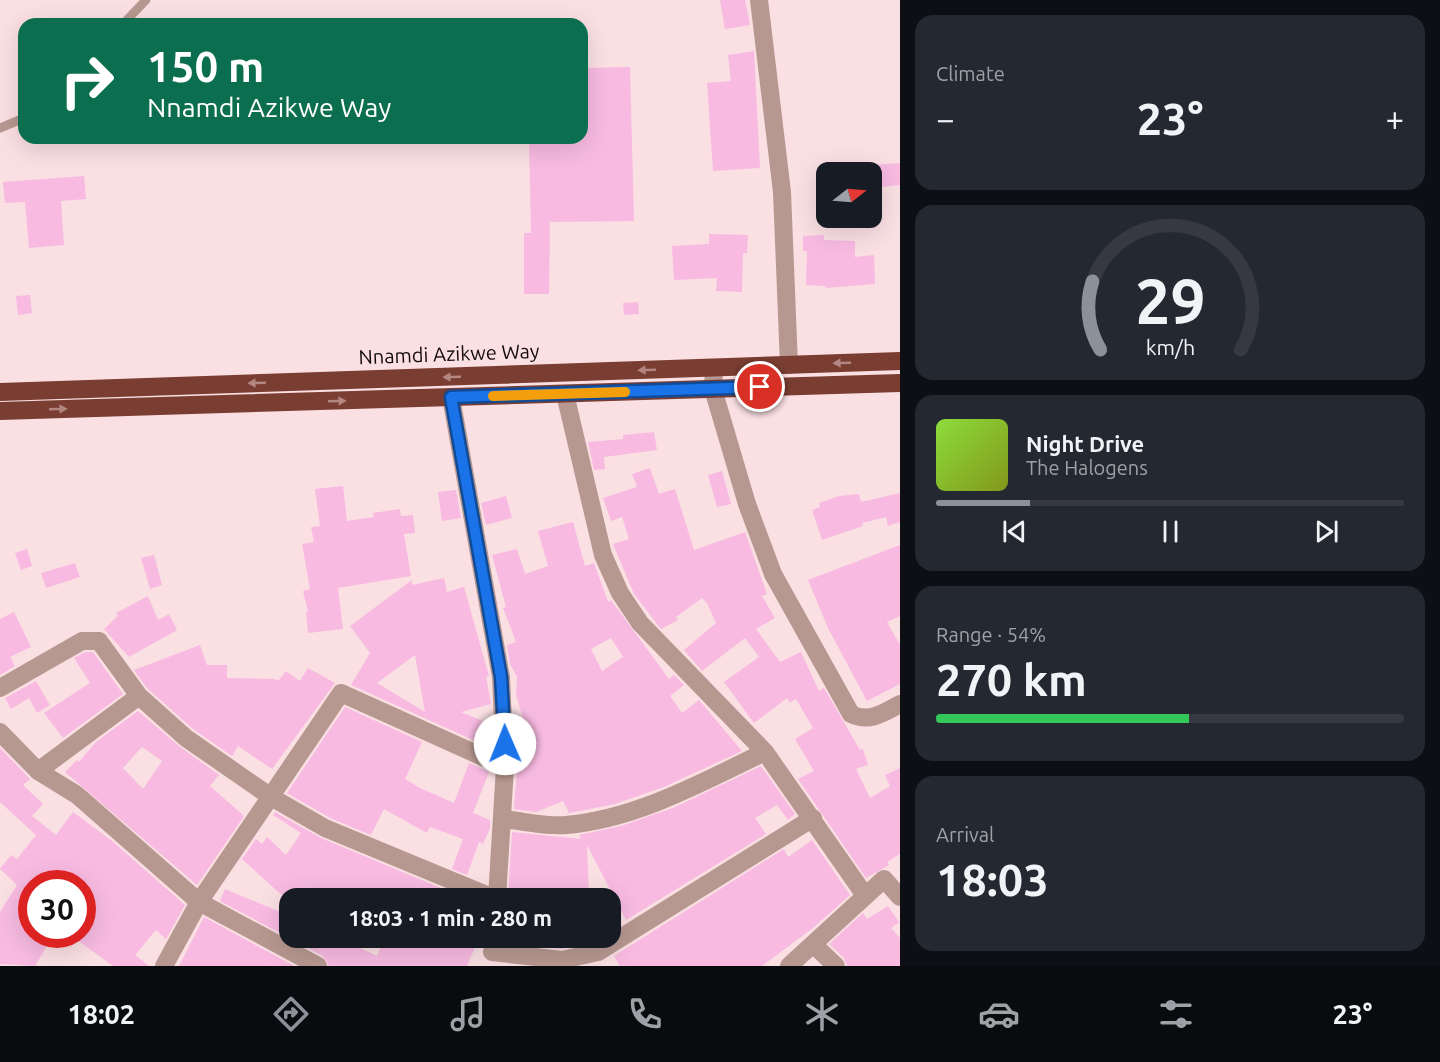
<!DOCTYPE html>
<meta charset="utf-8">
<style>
:root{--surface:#171b24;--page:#242831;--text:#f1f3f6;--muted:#9ea1a6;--line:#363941;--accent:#8c9099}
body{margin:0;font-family:Ubuntu,sans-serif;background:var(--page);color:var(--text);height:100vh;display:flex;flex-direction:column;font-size:22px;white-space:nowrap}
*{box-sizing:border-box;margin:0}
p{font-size:20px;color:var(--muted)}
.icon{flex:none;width:33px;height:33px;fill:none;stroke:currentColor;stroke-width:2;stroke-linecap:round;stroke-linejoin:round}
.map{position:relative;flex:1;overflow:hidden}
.panel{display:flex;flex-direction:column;gap:15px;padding:15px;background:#0d0f14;width:540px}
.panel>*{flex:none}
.banner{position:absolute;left:18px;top:18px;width:570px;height:126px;border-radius:18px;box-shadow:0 6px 24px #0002;background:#0b6e4f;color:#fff;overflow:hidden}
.needle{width:39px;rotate:73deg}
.fabs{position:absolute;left:816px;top:162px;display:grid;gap:12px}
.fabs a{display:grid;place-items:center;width:66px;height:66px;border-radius:12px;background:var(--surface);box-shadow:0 6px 24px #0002;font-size:30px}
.speed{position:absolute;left:18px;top:870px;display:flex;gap:12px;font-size:30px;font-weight:700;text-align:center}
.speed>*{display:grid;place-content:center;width:78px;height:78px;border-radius:50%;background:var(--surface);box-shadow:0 6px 24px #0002;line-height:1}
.speed .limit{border:9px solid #d22;background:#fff;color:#111}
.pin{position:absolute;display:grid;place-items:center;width:51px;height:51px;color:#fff;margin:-26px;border:3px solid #fff;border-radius:50%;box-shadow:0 2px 6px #0007}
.me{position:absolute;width:66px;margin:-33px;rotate:359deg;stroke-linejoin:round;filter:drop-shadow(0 0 4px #0008)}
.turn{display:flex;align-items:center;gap:21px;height:126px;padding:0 30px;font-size:27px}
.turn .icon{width:78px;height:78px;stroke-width:2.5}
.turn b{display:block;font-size:42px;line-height:51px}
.big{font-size:45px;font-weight:600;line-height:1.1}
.panel .tile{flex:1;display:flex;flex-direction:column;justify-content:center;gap:9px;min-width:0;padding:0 21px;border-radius:18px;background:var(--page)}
.panel .dial{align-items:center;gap:0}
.dial svg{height:156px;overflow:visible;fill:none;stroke:var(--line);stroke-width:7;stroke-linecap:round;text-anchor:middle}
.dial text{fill:var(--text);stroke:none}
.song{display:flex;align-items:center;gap:18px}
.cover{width:72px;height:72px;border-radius:9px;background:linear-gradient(135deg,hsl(90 70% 55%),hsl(70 70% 35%))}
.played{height:6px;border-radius:3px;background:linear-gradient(90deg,var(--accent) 20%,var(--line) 20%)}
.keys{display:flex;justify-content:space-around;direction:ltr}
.heat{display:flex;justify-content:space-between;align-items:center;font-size:33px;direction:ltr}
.charge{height:9px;border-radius:4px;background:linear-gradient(90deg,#34c759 54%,var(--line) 0)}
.trip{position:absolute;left:279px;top:888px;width:342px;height:60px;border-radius:18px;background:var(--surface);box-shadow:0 6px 24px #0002;font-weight:600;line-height:60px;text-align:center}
.dock{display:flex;height:96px;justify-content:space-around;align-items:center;background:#090b0e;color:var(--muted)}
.dock .icon{width:42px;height:42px}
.dock .on{color:var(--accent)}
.dock b{font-size:27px;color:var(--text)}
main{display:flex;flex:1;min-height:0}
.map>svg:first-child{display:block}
</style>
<main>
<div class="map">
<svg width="900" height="966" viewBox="0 0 900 966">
<rect width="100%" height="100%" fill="#fadfe3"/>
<!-- building -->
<path fill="#f8bae1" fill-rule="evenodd" d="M 720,0 L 745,0 L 750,25 L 725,29 Z
M 754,51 L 760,168 L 713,171 L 707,83 L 731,81 L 728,55 Z
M 630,67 L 634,221 L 550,222 L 549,294 L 524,294 L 524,233 L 531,233 L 529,138 L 582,138 L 582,68 Z
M 900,163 L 900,185 L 872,188 L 872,165 Z
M 84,176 L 86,199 L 61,201 L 64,245 L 29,248 L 25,202 L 5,203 L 3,182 Z
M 709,234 L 748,235 L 747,253 L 743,253 L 742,292 L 716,291 L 717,278 L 674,280 L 672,246 L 709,244 Z
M 824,235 L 824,240 L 855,241 L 855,257 L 874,255 L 875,284 L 826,288 L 825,286 L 806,285 L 807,251 L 803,251 L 803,236 Z
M 30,295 L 32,313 L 18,315 L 16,296 Z
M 638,302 L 639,314 L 624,315 L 623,303 Z
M 654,432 L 657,450 L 604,457 L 605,469 L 594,470 L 588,442 L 623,439 L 623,435 Z
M 650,468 L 659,494 L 675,489 L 694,550 L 745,532 L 767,594 L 762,596 L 775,618 L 756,629 L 780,662 L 801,652 L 819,691 L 824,688 L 860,750 L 863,749 L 868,765 L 856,769 L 870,798 L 890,786 L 885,775 L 900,768 L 900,854 L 887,862 L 889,865 L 866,878 L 798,779 L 814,771 L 795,739 L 813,728 L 796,699 L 790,703 L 787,698 L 754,723 L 724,682 L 759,657 L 745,638 L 702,671 L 684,650 L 716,623 L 707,603 L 702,598 L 676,617 L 678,620 L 661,629 L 634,594 L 613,544 L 629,539 L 622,517 L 611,521 L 603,498 L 637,487 L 632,474 Z
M 722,471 L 731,504 L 717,507 L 708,475 Z
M 343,486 L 347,521 L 374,517 L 373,513 L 400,509 L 401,516 L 413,515 L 415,533 L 404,534 L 411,576 L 338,588 L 343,629 L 308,633 L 306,612 L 308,612 L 303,591 L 310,589 L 302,544 L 314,542 L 311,527 L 320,526 L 315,489 Z
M 456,490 L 461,518 L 442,521 L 438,492 Z
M 900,493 L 900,522 L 888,526 L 886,517 L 862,523 L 863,526 L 822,540 L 812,510 L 820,507 L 819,503 L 839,496 L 859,494 L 861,502 Z
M 506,496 L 512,518 L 486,525 L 481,503 Z
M 573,522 L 585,566 L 594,563 L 608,602 L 611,600 L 669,679 L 674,675 L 684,685 L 670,696 L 682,713 L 699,700 L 742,751 L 664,787 L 615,804 L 569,813 L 563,801 L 536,812 L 514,809 L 518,756 L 516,755 L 515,727 L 526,728 L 516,695 L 517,677 L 510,664 L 507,645 L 516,642 L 503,608 L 506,607 L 492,555 L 517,549 L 525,574 L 548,566 L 538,531 ZM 611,638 L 623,657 L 602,671 L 591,649 Z
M 900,545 L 900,616 L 887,622 L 900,645 L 900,684 L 867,701 L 828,628 L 808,580 Z
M 27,549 L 32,566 L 21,570 L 15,553 Z
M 154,555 L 162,585 L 150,589 L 141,558 Z
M 75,563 L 80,577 L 46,588 L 41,573 Z
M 444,578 L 447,592 L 464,587 L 489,676 L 486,677 L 491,704 L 461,712 L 492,725 L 493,749 L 351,685 L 370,653 L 350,626 L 412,580 L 412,585 ZM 415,655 L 425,712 L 377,683 Z
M 148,596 L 158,620 L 169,614 L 177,630 L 129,657 L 104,629 L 118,616 L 116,613 Z
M 14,612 L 31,647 L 10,657 L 15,666 L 0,675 L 0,619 Z
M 200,645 L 207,665 L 227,665 L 227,678 L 275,679 L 278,681 L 286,671 L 300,681 L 308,668 L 335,683 L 272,769 L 238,746 L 232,756 L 193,729 L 147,688 L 134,670 Z
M 85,652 L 93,652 L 123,694 L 63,738 L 44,713 L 90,683 L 74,658 Z
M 36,681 L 50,705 L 37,713 L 29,698 L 11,709 L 5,698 Z
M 345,707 L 422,742 L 405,779 L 420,788 L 454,803 L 469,763 L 489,772 L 473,813 L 490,820 L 490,828 L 483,844 L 479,842 L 467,875 L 452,869 L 463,839 L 430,827 L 427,833 L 384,809 L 371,835 L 330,818 L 287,793 Z
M 138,711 L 179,746 L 219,775 L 210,786 L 244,816 L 197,885 L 65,772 L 77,760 L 79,762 L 96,742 ZM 142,747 L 162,761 L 143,789 L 123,768 Z
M 0,748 L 30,779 L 23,785 L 43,804 L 32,816 L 56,835 L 73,812 L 112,841 L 185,905 L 166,939 L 156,930 L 135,955 L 149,966 L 113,966 L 69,934 L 82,934 L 97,914 L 82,901 L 82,884 L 32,884 L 32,934 L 54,934 L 35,966 L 0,964 L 0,912 L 17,885 L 0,869 L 11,855 L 17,859 L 36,835 L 0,802 Z
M 761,766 L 795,814 L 788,820 L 777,805 L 755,818 L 766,834 L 626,920 L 587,845 L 589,898 L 575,898 L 575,894 L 543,893 L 543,897 L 526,896 L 526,898 L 508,898 L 512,832 L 581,839 L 579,835 L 621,826 L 673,808 Z
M 275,812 L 321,838 L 460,896 L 459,898 L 340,898 L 324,891 L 319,898 L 285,898 L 242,859 L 256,839 L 262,844 L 267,837 L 286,855 L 301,833 L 273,815 Z
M 812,840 L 850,895 L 813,928 L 762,966 L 620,966 L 614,956 L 784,849 L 788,857 Z
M 225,889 L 290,916 L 290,938 L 350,938 L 348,942 L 377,956 L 385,938 L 479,938 L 467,966 L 329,966 L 323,956 L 220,901 Z
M 888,906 L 899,922 L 891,928 L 900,938 L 900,966 L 847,966 L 844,958 L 829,944 L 863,913 L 867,919 Z
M 204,917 L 294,966 L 179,966 Z
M 505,938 L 546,938 L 546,942 L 576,945 L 561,949 L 504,942 Z"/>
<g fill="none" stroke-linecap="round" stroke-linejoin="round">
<!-- lane -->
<path stroke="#b79890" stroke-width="9" d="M 123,24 L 146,0
M 0,128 L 24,118"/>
<!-- street -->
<path stroke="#b79890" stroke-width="18" d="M 759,0 L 782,192 L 789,365
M 714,368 L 713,389 L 747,504 L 773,574 L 851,714 C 869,723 884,713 900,704
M 565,394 L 603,555 L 620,593 L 640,623 L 765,752 L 864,894
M 451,397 L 501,677 L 505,767 L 497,898
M 0,688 L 82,641 L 99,641 L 139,696 L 186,738 L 271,797 L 325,828 L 494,898
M 0,732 L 38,771 L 77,795 L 199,902 L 318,966
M 38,771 L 139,696
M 502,819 C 523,821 546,827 566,825 C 637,819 702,782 765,752
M 814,945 L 836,966
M 492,952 L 562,960 L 598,952 L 813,818
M 164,966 L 199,902 L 341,693 L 505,767
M 789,966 L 884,879 L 900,897"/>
<!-- highway -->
<path stroke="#793d31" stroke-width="18" d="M 0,392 L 900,361
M 0,411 L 900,383"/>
</g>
<!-- one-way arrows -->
<defs><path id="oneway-solid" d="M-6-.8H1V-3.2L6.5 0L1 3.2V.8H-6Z" transform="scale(1.5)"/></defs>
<g fill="#b38681">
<use href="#oneway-solid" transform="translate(842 363) rotate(178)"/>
<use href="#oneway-solid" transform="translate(647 370) rotate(178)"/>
<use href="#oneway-solid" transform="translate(452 377) rotate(178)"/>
<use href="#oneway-solid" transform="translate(257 383) rotate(178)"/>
<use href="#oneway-solid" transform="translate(337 401) rotate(-2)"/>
<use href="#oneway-solid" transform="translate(58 409) rotate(-2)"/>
</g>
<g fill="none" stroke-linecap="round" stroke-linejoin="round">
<!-- route casing -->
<g stroke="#114b97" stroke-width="15">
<path id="route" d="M 505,744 L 501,677 L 451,397 L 760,387"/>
</g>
<!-- route -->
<use href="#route" stroke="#1a73e8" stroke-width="10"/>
<!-- slow -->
<path stroke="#f59e0b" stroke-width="10" d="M 493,396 L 625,392"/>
</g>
<g text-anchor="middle" stroke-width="4.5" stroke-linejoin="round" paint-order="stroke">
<!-- street labels -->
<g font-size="20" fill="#130b0c" stroke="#fadfe3">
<text transform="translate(449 354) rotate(-2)" y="7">Nnamdi Azikwe Way</text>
</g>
</g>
</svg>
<div class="fabs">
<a><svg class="needle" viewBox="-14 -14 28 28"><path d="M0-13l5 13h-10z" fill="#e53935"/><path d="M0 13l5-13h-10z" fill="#9ea1a6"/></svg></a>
</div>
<div class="speed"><div class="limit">30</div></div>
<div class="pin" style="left:760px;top:387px;background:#d93025"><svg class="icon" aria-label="arrive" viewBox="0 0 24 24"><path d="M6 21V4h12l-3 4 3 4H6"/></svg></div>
<svg class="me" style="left:505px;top:744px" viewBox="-20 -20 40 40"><circle r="19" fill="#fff"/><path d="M0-13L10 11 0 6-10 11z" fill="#1a73e8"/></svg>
<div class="trip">18:03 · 1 min · 280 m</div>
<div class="banner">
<div class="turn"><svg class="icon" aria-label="right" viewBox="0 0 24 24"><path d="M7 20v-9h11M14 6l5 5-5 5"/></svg><div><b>150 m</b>Nnamdi Azikwe Way</div></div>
</div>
</div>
<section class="panel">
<div class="tile"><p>Climate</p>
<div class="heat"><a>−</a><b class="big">23°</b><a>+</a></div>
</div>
<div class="tile dial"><svg viewBox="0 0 100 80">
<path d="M14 69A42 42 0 1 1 86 69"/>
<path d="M14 69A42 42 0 0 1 10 34" stroke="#8c9099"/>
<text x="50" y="56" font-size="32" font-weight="700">29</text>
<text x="50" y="72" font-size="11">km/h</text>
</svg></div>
<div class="tile">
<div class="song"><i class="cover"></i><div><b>Night Drive</b><p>The Halogens</p></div></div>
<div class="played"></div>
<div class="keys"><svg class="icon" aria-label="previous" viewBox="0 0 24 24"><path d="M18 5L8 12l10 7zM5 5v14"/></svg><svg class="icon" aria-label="pause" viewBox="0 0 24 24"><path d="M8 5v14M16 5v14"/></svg><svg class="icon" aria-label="next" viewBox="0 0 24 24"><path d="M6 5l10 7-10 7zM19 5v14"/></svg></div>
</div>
<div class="tile"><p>Range · 54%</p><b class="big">270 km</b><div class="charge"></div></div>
<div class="tile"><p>Arrival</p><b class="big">18:03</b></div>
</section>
</main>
<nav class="dock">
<b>18:02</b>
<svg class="icon on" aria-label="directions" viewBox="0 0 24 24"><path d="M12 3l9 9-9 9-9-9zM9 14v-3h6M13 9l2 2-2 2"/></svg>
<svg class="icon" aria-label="music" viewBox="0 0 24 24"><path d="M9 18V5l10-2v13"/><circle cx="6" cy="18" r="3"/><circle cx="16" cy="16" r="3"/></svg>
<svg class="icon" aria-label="phone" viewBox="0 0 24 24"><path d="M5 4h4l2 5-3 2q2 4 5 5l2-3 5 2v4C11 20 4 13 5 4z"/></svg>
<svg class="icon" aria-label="climate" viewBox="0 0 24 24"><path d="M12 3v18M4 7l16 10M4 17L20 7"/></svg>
<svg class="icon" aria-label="car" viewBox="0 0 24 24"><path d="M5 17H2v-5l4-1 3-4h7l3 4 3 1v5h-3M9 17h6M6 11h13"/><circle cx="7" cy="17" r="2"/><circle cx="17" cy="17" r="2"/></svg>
<svg class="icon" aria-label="filters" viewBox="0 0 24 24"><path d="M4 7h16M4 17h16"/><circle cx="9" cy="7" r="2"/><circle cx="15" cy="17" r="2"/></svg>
<b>23°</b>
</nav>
